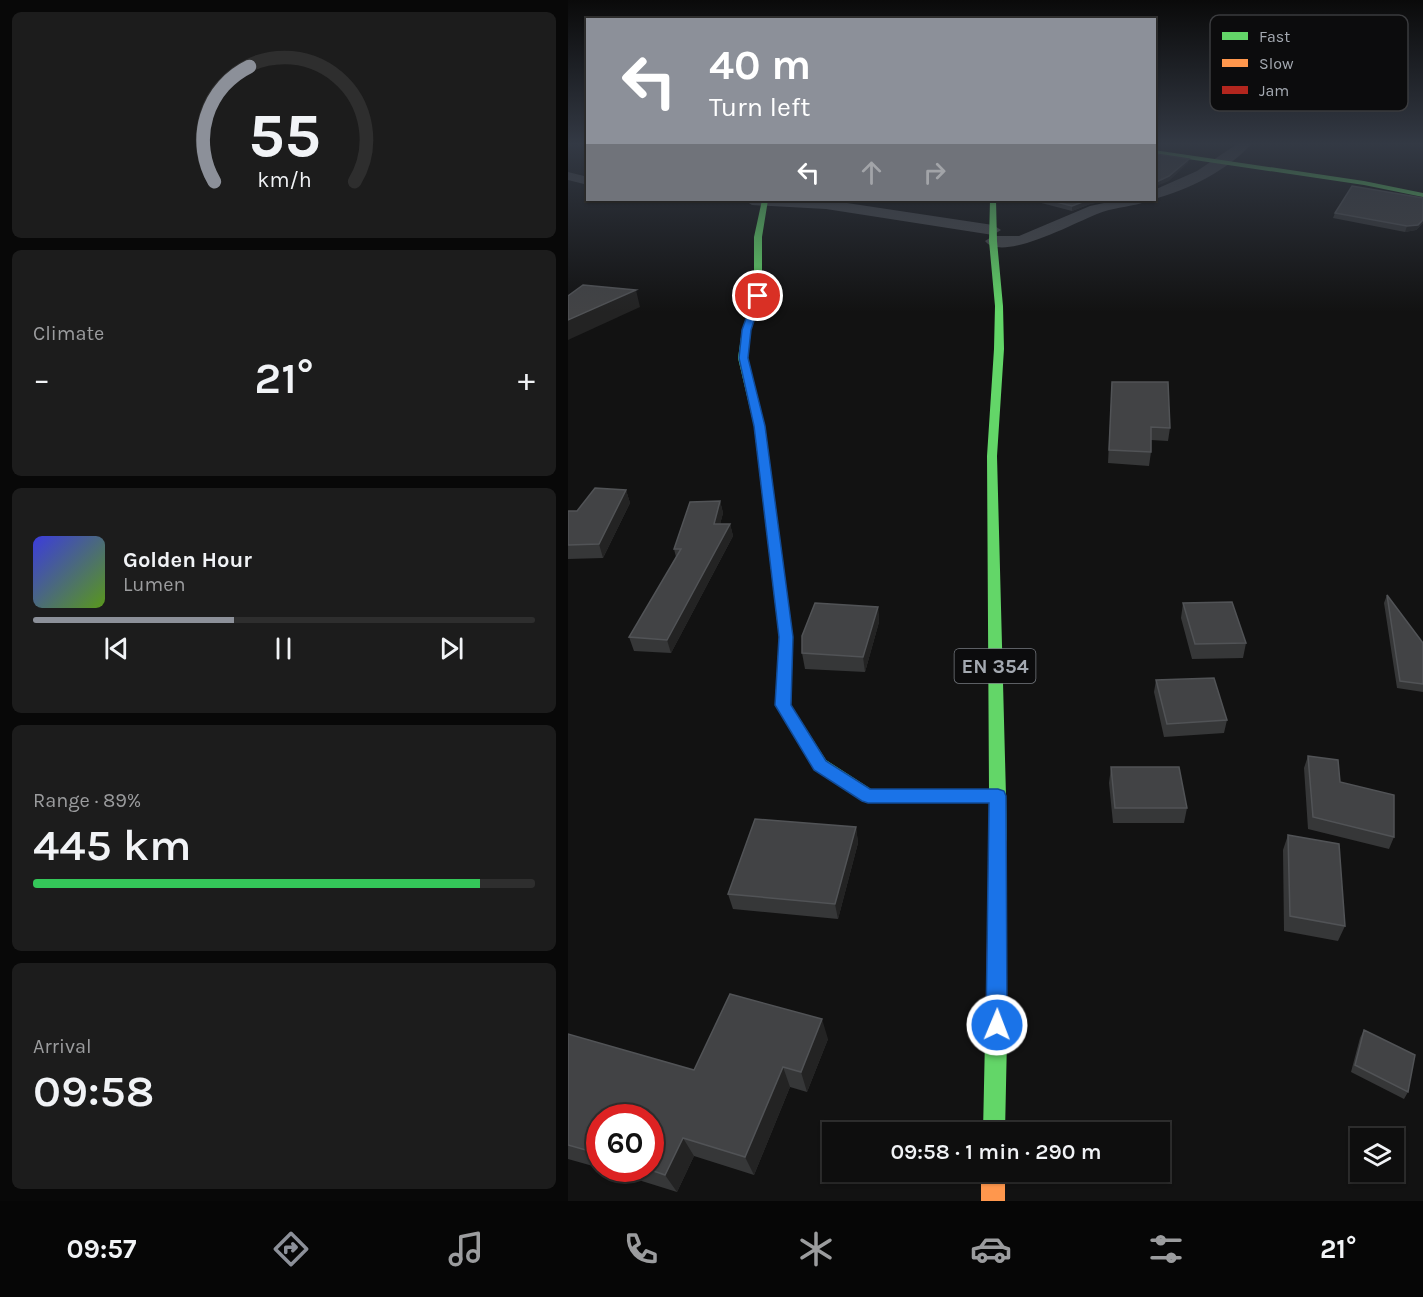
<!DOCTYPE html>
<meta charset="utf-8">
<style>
:root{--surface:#0e0e0e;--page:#1c1c1c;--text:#f1f3f6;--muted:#9b9c9e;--line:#2e2e2e;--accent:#8c9099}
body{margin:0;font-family:Karla,sans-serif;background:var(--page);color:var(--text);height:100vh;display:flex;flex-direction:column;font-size:22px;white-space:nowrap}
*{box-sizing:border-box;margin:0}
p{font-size:20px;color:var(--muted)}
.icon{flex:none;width:33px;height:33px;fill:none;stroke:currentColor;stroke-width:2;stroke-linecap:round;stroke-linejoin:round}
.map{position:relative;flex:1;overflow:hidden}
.side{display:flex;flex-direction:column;gap:12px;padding:12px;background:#080808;width:568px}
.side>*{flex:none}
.hud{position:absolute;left:18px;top:18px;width:570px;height:183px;border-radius:0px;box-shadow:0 2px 4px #0004,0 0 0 2px var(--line);background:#8c9099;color:#fff;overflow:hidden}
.controls{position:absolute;left:782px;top:1128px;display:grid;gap:12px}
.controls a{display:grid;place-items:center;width:54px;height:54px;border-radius:0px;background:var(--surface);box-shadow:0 2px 4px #0004,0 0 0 2px var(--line);font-size:30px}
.speed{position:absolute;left:18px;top:1104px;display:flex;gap:12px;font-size:30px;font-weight:700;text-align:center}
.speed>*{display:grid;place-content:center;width:78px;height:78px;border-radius:50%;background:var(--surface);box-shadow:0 2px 4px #0004,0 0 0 2px var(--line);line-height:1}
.speed .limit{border:9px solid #d22;background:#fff;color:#111}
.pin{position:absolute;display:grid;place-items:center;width:51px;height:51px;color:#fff;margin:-26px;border:3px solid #fff;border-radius:50%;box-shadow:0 2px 6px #0007}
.me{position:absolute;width:66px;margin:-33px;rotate:1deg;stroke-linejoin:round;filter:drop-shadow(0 0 4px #0008)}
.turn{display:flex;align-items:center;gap:21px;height:126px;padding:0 24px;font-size:27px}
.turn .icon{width:78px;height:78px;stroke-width:2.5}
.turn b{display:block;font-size:42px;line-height:51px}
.lanes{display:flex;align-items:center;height:57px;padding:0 24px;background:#0003;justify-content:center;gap:30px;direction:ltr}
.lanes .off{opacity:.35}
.big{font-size:45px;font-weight:600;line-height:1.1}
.side .tile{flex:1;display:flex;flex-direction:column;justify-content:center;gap:9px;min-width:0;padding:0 21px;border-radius:9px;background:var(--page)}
.side .dial{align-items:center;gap:0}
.dial svg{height:156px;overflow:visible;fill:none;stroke:var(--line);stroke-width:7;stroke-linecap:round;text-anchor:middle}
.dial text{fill:var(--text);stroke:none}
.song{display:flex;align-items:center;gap:18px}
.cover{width:72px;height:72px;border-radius:9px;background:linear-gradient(135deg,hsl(240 70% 55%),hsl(90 70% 35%))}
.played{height:6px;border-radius:3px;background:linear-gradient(90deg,var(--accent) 40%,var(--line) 40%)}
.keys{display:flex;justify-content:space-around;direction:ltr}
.heat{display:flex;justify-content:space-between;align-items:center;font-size:33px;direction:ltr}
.charge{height:9px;border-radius:4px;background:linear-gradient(90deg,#34c759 89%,var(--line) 0)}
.trip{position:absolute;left:254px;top:1122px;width:348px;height:60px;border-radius:0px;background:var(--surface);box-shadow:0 2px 4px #0004,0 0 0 2px var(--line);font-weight:600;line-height:60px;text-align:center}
.dock{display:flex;height:96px;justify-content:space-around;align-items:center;background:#060606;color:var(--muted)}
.dock .icon{width:42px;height:42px}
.dock .current{color:var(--accent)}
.dock b{font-size:27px;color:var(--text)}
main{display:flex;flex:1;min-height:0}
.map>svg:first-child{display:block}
</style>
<main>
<section class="side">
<div class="tile dial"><svg viewBox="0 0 100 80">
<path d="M14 69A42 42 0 1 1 86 69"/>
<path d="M14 69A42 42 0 0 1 32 10" stroke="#8c9099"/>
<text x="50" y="56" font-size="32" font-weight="700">55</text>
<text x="50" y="72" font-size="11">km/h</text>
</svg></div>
<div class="tile"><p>Climate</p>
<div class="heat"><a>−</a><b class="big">21°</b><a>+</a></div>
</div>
<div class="tile">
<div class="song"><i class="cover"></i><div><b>Golden Hour</b><p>Lumen</p></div></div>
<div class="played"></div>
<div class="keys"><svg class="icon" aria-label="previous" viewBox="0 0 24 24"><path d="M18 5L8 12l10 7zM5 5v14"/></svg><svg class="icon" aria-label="pause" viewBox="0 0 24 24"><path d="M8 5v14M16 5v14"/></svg><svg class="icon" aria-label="next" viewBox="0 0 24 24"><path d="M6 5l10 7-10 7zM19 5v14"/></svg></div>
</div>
<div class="tile"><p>Range · 89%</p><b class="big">445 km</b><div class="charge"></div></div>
<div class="tile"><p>Arrival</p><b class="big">09:58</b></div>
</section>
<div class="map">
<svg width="855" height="1201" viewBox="0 0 855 1201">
<rect width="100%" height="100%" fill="#121212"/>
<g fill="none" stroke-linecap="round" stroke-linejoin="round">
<!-- street -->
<path fill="#46484b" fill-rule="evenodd" d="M 669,144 L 683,144 C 662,169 618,191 586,199 L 586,190 L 629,171 Z
M 0,172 L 20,177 L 20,185 L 0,180 Z
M 176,200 L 259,200 L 425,225 L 433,230 L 425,235 L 258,209 L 184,205 Z
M 550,200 L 577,200 L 574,203 C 560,207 543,208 529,214 C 508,222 434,263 417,241 L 425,236 L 451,236 L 522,206 Z"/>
<!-- fast -->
<path fill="#63d668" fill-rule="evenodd" d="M 586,150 L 796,181 L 855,193 L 855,197 L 796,185 L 586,154 Z
M 194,200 L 200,200 L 194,237 L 194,296 L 182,330 L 180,358 L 196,426 L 225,637 L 223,705 L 258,760 L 303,789 L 421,789 L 419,456 L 426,349 L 427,306 L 421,241 L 422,200 L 428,200 L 429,241 L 435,306 L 436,349 L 429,456 L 438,796 L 439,841 L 436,846 L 430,848 L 424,846 L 421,841 L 421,803 L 300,803 L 294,801 L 246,770 L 207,705 L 211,637 L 186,426 L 170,358 L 174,330 L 186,296 L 186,237 Z
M 428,1028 L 435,1032 L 439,1039 L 437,1132 L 415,1132 L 417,1039 L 421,1032 Z"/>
<!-- slow -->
<path fill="#ff974d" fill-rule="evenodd" d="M 413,1172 L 437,1172 L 437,1201 L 413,1201 Z"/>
<!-- jam -->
<path fill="#b3261e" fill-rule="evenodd" d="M 430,834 L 436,836 L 439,841 L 439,1039 L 435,1046 L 428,1050 L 421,1046 L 417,1039 L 421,841 L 424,836 Z"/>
</g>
<!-- wall -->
<path fill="#363738" d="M 855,198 L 855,223 L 848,230 L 837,232 L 765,218 L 767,213 Z
M 462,200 L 542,200 L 522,204 L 504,211 Z
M 544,382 L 602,428 L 600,441 L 583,440 L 583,452 L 581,466 L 540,463 Z
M 58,490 L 62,503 L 35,558 L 0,559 L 0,511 L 9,511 Z
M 152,501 L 155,513 L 152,524 L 162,524 L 165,536 L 103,653 L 66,651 L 61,637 L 108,557 L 106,549 Z
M 819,595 L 855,643 L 855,692 L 829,688 L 816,603 Z
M 615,603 L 678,643 L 675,658 L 624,659 L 613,618 Z
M 310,607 L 311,622 L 297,672 L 237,669 L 234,653 Z
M 588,680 L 659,720 L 656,733 L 596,737 L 586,692 Z
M 740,756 L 826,837 L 821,849 L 740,829 L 736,768 Z
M 543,767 L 619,808 L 616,823 L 545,823 L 541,783 Z
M 288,827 L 290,843 L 270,919 L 165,909 L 160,894 Z
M 720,835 L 777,926 L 770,941 L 716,931 L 715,850 Z
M 796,1030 L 840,1092 L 836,1099 L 783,1072 L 792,1038 Z
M 0,1034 L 126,1070 L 260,1039 L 239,1092 L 222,1087 L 186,1175 L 126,1156 L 109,1192 L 32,1168 L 82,1168 L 32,1118 L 32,1168 L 0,1159 Z"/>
<!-- shaded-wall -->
<path fill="#232323" d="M 621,159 L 620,163 L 601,181 L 586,187 L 586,183 Z
M 520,200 L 542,200 L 522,204 L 504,211 L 504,206 Z
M 855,220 L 855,223 L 848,230 L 837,232 L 839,226 Z
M 68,290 L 72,307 L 0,340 L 0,320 Z
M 58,490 L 62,503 L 35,558 L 31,544 Z
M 152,501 L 155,513 L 149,537 L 146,524 Z
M 162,524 L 165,536 L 103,653 L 99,640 Z
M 310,607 L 311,622 L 297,672 L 295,657 Z
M 288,827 L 290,843 L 270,919 L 267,904 Z
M 254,1019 L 260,1039 L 239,1092 L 233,1072 Z
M 215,1067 L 222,1087 L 186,1175 L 177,1157 Z
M 115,1138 L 126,1156 L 109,1192 L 97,1175 Z"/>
<!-- building -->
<path fill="#424345" stroke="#515356" stroke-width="1.5" d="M 588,154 L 621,159 L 601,176 L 586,183 L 586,155 Z
M 784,186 L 855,198 L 855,220 L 850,225 L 839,226 L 767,213 Z
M 480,200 L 520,200 L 504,206 Z
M 15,285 L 68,290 L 0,320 L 0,296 Z
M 544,382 L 600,382 L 602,428 L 583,427 L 583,452 L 541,450 Z
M 27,488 L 58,490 L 31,544 L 0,545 L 0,511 L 9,511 Z
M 152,501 L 146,524 L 162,524 L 99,640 L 61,637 L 113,549 L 106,549 L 122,502 Z
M 819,595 L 855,643 L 855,684 L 832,681 Z
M 664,602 L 678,643 L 627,644 L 615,603 Z
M 247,603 L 310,607 L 295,657 L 234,653 L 234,636 Z
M 646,678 L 659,720 L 599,724 L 588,680 Z
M 740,756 L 770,760 L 772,782 L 826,795 L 826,837 L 745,817 Z
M 543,767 L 611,767 L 619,808 L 547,808 Z
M 187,819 L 288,827 L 267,904 L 160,894 Z
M 720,835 L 771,844 L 777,926 L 722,916 Z
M 162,994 L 254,1019 L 233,1072 L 215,1067 L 177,1157 L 115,1138 L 97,1175 L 77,1168 L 82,1168 L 82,1118 L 32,1118 L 32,1154 L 0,1145 L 0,1034 L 126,1070 Z
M 796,1030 L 847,1055 L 840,1092 L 787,1065 Z"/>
<!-- sky -->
<linearGradient id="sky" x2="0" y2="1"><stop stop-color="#0a0a0a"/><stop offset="0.46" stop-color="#333944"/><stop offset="1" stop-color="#333944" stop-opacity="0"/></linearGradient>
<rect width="855" height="312" fill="url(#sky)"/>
<!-- route -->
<path fill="#1a73e8" stroke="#114b97" stroke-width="1.5" d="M 190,293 L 194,296 L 183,330 L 180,358 L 197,426 L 225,637 L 223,705 L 258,761 L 302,789 L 430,789 L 436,791 L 438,796 L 439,1025 L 436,1033 L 429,1036 L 421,1033 L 418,1025 L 421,803 L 300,803 L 294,801 L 246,770 L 207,705 L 211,637 L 186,426 L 171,358 L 174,330 L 186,296 Z"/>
<g text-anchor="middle" stroke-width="6" stroke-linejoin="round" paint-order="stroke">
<!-- shield labels -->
<rect fill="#0c0c0d" stroke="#767a80" stroke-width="1.5" x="386.5" y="649" width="81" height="34" rx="4.5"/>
<g font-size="20" font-weight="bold" fill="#a4a9b1">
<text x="427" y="673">EN 354</text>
</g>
</g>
<!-- legend -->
<rect x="642" y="15" width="198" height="96" rx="9" fill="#0c0c0d" stroke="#3a3b3e" stroke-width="1.5"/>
<rect x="654" y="32" width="26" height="8" fill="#63d668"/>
<rect x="654" y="59" width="26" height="8" fill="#ff974d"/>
<rect x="654" y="86" width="26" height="8" fill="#b3261e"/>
<g font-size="16" fill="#a4a9b1">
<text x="691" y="42">Fast</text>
<text x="691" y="69">Slow</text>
<text x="691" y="96">Jam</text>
</g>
</svg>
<div class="controls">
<a><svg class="icon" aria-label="layers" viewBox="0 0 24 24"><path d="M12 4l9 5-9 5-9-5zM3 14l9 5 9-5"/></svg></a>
</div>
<div class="speed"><div class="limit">60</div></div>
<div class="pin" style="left:190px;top:296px;background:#d93025"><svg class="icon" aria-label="arrive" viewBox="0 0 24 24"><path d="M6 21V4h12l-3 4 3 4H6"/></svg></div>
<svg class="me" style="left:429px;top:1025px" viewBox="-20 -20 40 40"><circle r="17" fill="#1a73e8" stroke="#fff" stroke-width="3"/><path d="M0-11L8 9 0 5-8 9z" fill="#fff"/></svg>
<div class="trip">09:58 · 1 min · 290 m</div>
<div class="hud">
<div class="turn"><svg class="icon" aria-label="left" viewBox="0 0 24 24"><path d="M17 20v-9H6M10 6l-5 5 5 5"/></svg><div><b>40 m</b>Turn left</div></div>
<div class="lanes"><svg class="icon" aria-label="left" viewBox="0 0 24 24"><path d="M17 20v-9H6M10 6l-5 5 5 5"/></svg><svg class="icon off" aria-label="ahead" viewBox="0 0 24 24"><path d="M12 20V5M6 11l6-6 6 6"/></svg><svg class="icon off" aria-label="right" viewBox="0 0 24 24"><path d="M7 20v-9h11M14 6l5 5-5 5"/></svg></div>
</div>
</div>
</main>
<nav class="dock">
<b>09:57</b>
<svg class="icon current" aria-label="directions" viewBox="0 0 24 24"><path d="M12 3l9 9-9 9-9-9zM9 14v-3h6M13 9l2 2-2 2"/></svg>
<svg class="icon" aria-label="music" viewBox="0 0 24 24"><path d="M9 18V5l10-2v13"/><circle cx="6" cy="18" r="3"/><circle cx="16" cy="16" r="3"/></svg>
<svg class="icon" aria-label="phone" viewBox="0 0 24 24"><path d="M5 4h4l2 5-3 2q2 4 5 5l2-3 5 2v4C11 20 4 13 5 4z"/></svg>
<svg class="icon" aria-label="climate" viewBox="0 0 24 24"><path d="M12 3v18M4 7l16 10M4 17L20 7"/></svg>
<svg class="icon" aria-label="car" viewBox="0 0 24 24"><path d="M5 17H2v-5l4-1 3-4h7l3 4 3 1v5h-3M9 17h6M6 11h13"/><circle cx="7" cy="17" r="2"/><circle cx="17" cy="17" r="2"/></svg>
<svg class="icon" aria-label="filters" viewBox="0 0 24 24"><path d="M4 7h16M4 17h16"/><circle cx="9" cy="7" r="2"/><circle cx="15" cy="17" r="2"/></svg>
<b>21°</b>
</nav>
